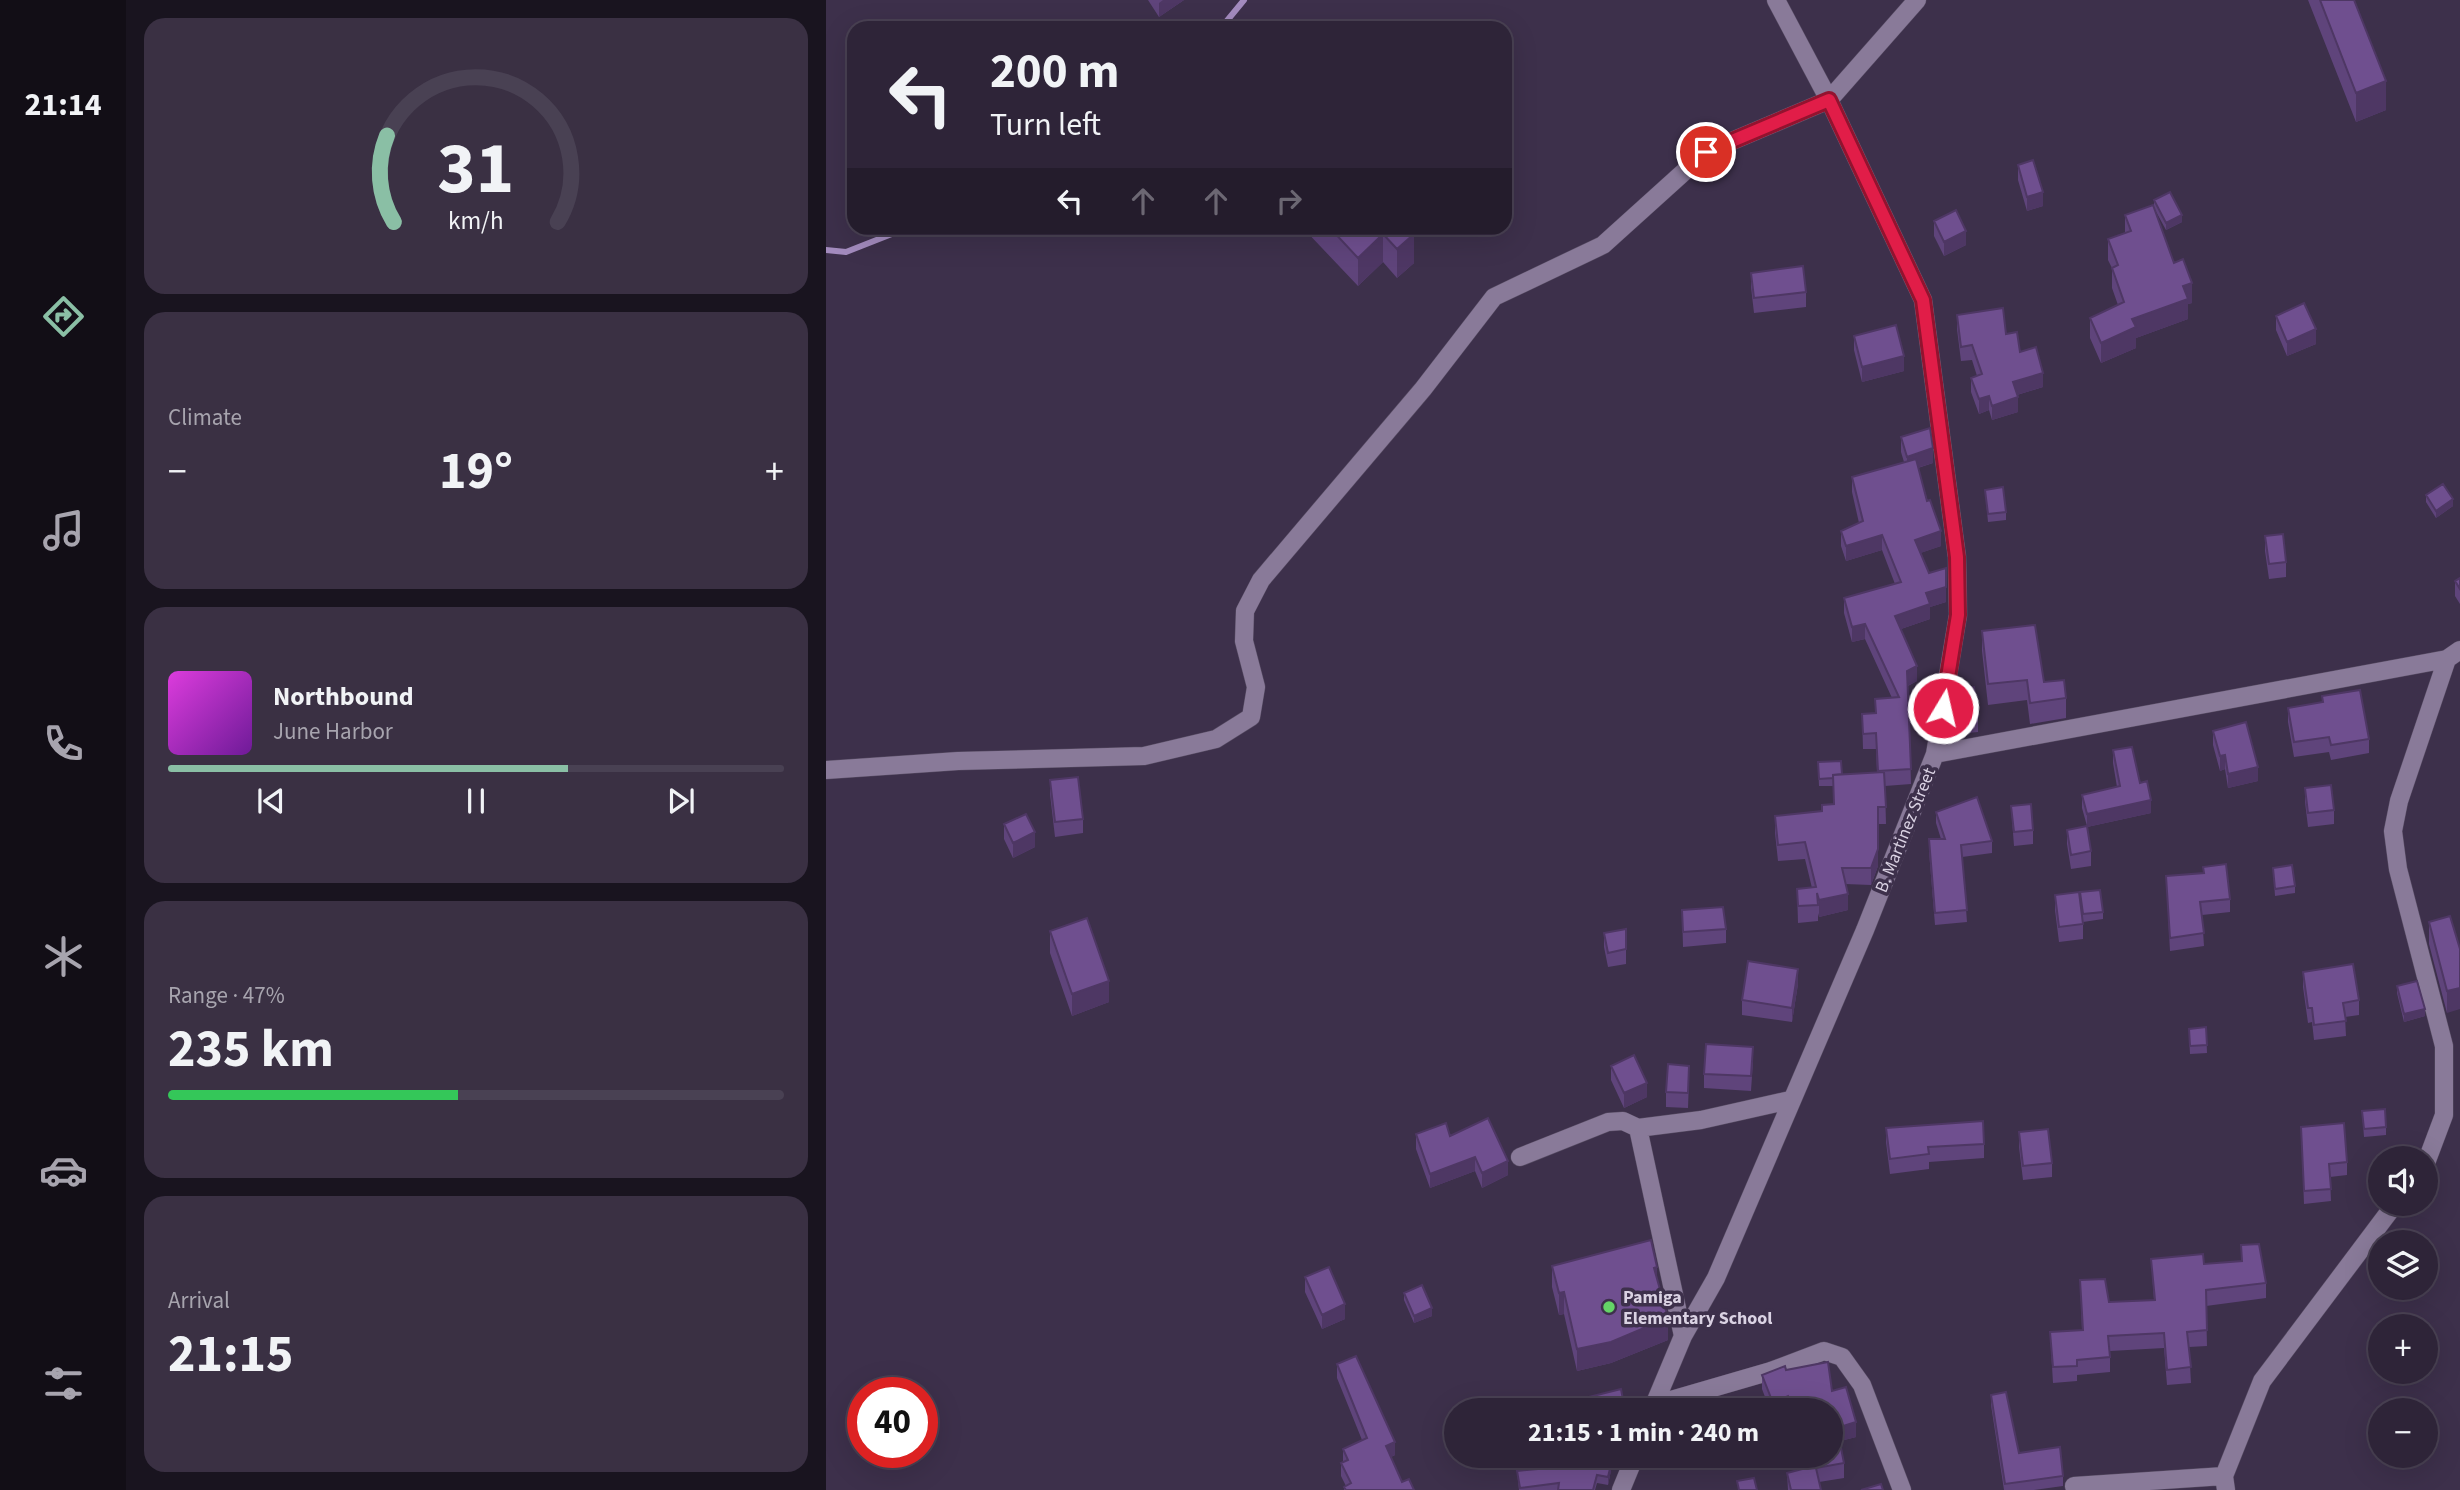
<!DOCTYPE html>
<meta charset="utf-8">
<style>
:root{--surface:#2e2438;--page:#3a3043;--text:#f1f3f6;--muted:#a7a4ae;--line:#494153;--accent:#8abfa5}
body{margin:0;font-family:"Source Sans 3",sans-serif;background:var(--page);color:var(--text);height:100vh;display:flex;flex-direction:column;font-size:26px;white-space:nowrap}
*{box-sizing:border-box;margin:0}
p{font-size:23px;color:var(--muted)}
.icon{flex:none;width:38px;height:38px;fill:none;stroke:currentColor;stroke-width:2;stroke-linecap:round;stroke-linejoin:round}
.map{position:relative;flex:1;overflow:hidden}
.details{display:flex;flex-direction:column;gap:18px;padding:18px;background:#19141f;width:700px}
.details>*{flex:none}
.guide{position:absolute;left:21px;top:21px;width:665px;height:214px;border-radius:21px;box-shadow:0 7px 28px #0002,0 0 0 2px var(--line);background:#2e2438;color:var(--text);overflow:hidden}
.buttons{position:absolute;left:1542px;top:1146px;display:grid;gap:14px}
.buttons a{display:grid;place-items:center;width:70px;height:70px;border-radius:50%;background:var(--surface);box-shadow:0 7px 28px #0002,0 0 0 2px var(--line);font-size:35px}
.speed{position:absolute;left:21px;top:1377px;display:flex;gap:14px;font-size:35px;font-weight:700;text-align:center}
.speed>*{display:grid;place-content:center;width:91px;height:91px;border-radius:50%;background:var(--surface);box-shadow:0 7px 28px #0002,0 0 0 2px var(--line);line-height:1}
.speed .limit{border:10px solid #d22;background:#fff;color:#111}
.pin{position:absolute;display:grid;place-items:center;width:60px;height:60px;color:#fff;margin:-30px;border:4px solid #fff;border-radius:50%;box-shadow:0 2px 7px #0007}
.me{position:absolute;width:77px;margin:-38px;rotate:9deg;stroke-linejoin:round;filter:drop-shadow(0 0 5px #0008)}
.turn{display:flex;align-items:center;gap:24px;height:147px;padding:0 28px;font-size:32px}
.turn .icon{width:91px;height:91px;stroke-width:2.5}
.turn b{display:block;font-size:49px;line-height:60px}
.lanes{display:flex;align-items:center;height:66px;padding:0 28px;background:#0003;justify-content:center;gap:35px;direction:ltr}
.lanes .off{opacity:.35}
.big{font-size:52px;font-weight:700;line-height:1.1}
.details .widget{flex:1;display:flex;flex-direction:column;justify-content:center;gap:10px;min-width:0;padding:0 24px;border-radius:21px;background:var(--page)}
.details .dial{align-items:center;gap:0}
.dial svg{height:182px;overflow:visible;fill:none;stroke:var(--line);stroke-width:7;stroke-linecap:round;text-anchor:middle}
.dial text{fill:var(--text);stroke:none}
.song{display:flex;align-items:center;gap:21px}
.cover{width:84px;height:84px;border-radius:10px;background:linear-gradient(135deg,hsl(300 70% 55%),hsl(280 70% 35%))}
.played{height:7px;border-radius:4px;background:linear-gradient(90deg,var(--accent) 65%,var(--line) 65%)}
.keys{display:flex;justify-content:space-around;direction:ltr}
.heat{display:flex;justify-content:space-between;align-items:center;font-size:38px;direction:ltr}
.charge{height:10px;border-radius:5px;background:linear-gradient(90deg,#34c759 47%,var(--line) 0)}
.trip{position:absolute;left:618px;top:1398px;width:399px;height:70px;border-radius:35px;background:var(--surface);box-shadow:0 7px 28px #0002,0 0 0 2px var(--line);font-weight:700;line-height:70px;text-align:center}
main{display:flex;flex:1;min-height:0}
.tab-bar{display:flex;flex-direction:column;width:126px;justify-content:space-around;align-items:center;background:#120e16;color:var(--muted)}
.tab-bar .icon{width:49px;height:49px}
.tab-bar .on{color:var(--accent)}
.tab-bar b{font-size:32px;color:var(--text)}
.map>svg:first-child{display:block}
</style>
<main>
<nav class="tab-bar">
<b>21:14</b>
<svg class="icon on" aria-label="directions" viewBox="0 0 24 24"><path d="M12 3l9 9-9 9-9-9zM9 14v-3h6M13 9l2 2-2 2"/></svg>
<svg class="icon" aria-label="music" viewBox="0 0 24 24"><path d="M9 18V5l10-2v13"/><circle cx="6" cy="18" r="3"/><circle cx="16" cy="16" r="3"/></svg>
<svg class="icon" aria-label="phone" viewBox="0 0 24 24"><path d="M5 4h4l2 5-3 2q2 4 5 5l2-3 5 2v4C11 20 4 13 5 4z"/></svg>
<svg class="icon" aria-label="climate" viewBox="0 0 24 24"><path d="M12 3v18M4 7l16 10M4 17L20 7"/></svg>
<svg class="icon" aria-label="car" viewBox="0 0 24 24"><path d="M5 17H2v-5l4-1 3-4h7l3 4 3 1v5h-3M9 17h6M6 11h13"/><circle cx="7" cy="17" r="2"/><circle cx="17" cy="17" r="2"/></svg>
<svg class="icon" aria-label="filters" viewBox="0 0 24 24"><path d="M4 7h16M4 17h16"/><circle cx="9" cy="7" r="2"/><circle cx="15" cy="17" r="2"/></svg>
</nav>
<section class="details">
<div class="widget dial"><svg viewBox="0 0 100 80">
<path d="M14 69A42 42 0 1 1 86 69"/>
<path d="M14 69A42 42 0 0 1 11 31" stroke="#8abfa5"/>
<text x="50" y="56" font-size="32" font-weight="700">31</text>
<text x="50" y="72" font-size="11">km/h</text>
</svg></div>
<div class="widget"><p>Climate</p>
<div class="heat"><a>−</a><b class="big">19°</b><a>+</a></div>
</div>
<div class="widget">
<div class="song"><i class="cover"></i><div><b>Northbound</b><p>June Harbor</p></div></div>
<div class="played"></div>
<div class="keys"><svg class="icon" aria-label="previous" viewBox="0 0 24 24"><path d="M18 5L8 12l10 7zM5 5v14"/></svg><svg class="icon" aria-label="pause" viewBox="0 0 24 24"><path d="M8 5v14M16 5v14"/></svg><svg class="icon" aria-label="next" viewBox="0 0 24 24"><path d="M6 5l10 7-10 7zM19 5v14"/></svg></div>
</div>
<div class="widget"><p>Range · 47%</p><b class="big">235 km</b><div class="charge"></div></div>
<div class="widget"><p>Arrival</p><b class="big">21:15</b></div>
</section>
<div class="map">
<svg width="1634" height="1490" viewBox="0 0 1634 1490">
<rect width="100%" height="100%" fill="#3d304b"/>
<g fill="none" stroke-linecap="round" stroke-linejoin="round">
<!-- stream -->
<path stroke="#a38bbe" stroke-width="6" d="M 395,28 L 418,0
M 0,250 L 20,252 L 81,228"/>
<!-- minor casing -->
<g stroke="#574c63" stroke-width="19">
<path id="minor" d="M 1109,754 L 1621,659 L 1634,650
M 0,770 L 132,761 L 318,756 L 390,739 L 425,717 L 430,687 L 418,641 L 419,611 L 435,580 L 597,389 L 668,297 L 777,245 L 880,152 L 1003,100 L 1091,0
M 694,1157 L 782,1122 L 797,1121 L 812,1128
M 1600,1163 L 1618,1115 L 1618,1046 L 1572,869 L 1567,831 L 1573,801 L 1621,659
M 857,1336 L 812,1128 L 875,1120 L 964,1100
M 828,1405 L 945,1371 L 998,1351 L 1016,1357 L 1036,1385 L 1076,1490
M 826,1410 L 857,1336 L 890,1278 L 1039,930 L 1109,754 L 1132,615 L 1131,557 L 1097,300 L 1003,100 L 950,0
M 1248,1486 L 1398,1476
M 795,1490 L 809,1456
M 1400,1490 L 1398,1476 L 1436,1381 L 1569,1204"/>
</g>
<!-- minor -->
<use href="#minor" stroke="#897a99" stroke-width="18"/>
</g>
<!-- wall -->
<path fill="#5f447b" d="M 322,0 L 358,0 L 333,17 Z
M 1482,0 L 1528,0 L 1560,110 L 1530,122 Z
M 1192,165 L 1217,206 L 1201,211 L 1192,180 Z
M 1328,200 L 1356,222 L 1340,230 L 1328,208 L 1348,263 L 1366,303 L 1362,304 L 1362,319 L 1310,338 L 1310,348 L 1275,363 L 1264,338 L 1264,318 L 1292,305 L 1286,288 L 1286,268 L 1282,260 L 1282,239 L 1299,233 L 1299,215 L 1328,207 Z
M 1108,221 L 1140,245 L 1118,256 L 1108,236 Z
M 477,228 L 582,228 L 588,263 L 571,278 L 557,262 L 532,286 Z
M 925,273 L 980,292 L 980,307 L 928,313 L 925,287 Z
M 1131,315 L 1180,334 L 1217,387 L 1191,395 L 1192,412 L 1166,420 L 1163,410 L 1153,414 L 1145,392 L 1145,378 L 1151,376 L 1146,360 L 1135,361 L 1131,329 Z
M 1450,316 L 1490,344 L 1461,356 L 1450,330 Z
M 1028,336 L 1078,371 L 1036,382 L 1028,350 Z
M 1075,437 L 1107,463 L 1092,468 L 1115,546 L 1094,553 L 1103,573 L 1120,602 L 1104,607 L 1104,619 L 1075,629 L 1091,681 L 1082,686 L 1085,784 L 1059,786 L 1060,824 L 1052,824 L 1052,866 L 1045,885 L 1019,884 L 1022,910 L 993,917 L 992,913 L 992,921 L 972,923 L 971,889 L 986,888 L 979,859 L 952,861 L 949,833 L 949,816 L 996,811 L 1007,804 L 1007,786 L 993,786 L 992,762 L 1016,774 L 1051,773 L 1050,749 L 1037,749 L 1036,714 L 1049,713 L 1049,699 L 1066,698 L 1039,639 L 1026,642 L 1018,613 L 1018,598 L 1069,584 L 1056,550 L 1020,561 L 1015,546 L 1015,531 L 1033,523 L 1026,492 L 1026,477 L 1078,462 L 1075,452 Z
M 1159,490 L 1180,512 L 1180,520 L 1162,522 Z
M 1600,495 L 1627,506 L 1610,518 L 1600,502 Z
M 1439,536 L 1460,562 L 1460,577 L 1443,579 L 1439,551 Z
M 1634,578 L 1634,604 L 1629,596 L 1629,581 Z
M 1156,631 L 1218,682 L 1240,698 L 1240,718 L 1204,724 L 1201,700 L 1162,705 L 1156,651 Z
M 1129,689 L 1152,717 L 1152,732 L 1132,734 L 1129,703 Z
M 1496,696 L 1543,739 L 1543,753 L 1505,760 L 1503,752 L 1468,757 L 1462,722 L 1462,708 L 1496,702 Z
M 1387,731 L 1432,781 L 1402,788 L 1399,769 L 1394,771 L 1387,745 Z
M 1287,750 L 1314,783 L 1325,813 L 1261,827 L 1265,851 L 1265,866 L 1245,869 L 1241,844 L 1241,830 L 1261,826 L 1256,808 L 1256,795 L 1291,787 L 1287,763 Z
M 224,780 L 257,819 L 257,833 L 229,837 L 224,794 Z
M 1479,788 L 1508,810 L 1508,824 L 1482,827 L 1479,802 Z
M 1185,806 L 1207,830 L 1207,844 L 1188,846 Z
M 1110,812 L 1166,841 L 1166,853 L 1136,857 L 1141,922 L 1109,925 L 1103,851 L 1103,839 L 1115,839 L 1110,823 Z
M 178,824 L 209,847 L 187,858 L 178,839 Z
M 1377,867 L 1404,899 L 1404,912 L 1376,915 L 1378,946 L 1344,951 L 1340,876 L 1377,873 Z
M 1447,868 L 1469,886 L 1469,893 L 1449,896 Z
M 1254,892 L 1277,912 L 1277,919 L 1257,922 Z
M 1229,895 L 1257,924 L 1257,939 L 1233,942 L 1229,910 Z
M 856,910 L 900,929 L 900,943 L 857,947 Z
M 1624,916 L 1621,1013 L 1603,944 L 1603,922 Z
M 800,929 L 800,964 L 782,967 L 778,947 L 778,933 Z
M 224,931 L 283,1002 L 246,1016 L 224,953 Z
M 1477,972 L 1533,1000 L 1533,1015 L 1519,1017 L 1520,1036 L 1488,1040 L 1486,1022 L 1482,1023 L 1477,987 Z
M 972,984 L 966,1022 L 916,1015 L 916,1000 Z
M 1571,986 L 1599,1016 L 1578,1022 L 1571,993 Z
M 1380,1027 L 1381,1053 L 1364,1054 L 1363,1036 Z
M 927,1061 L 925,1091 L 878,1088 L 878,1074 Z
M 785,1066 L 821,1097 L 798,1108 L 785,1080 Z
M 863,1080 L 862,1108 L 840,1107 L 840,1092 Z
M 1536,1111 L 1560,1127 L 1560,1135 L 1538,1137 Z
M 1475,1127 L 1521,1162 L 1521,1175 L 1504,1177 L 1505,1201 L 1478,1204 Z
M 1060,1128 L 1158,1144 L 1158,1158 L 1103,1162 L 1103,1169 L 1064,1174 L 1060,1142 Z
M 1193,1132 L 1226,1163 L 1226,1177 L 1197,1180 L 1193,1147 Z
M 590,1134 L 624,1136 L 682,1175 L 656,1188 L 649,1171 L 604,1188 L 590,1149 Z
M 1415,1245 L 1440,1283 L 1440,1298 L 1380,1306 L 1381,1346 L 1363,1347 L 1365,1383 L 1341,1385 L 1338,1348 L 1284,1351 L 1284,1372 L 1251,1375 L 1251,1381 L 1227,1383 L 1224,1332 L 1256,1330 L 1254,1280 L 1283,1302 L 1328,1300 L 1325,1259 L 1378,1264 L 1415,1261 Z
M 726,1266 L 831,1281 L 842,1340 L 785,1363 L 751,1371 L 738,1314 L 733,1315 L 726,1287 Z
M 479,1277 L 519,1319 L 496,1329 L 479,1292 Z
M 578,1293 L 606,1316 L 588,1323 L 578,1300 Z
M 511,1364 L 569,1455 L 565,1457 L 576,1482 L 588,1490 L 518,1490 L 518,1487 L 520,1486 L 515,1476 L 515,1463 L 517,1462 L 517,1449 L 536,1440 L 511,1378 Z
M 960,1370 L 1006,1391 L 1030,1437 L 1014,1441 L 1018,1463 L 1018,1478 L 993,1482 L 995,1490 L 962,1490 L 961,1473 L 980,1468 L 976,1456 L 1004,1456 L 1004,1410 L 944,1410 L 936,1389 L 936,1375 Z
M 1165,1395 L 1193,1453 L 1237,1476 L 1237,1486 L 1208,1490 L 1178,1490 L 1165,1405 Z
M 707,1456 L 788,1456 L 782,1485 L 771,1483 L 769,1490 L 693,1490 L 691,1471 L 709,1469 Z"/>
<!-- shaded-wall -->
<path fill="#4e3764" d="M 337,0 L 358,0 L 333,17 L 333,3 Z
M 1560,81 L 1560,110 L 1530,122 L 1530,93 Z
M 1217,192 L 1217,206 L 1201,211 L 1201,197 Z
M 1356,215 L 1356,222 L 1340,230 L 1340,223 Z
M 1140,231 L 1140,245 L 1118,256 L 1118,242 Z
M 557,234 L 557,262 L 532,286 L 532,258 Z
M 588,234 L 588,263 L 571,278 L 571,249 Z
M 1366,283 L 1366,303 L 1362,304 L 1362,319 L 1310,338 L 1310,348 L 1275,363 L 1275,343 L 1306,319 L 1357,286 Z
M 1490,329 L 1490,344 L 1461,356 L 1461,342 Z
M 1078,356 L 1078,371 L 1036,382 L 1036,367 Z
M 1217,373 L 1217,387 L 1187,396 L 1187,382 Z
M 1163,396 L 1163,410 L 1153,414 L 1153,399 Z
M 1192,397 L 1192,412 L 1166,420 L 1166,406 Z
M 1107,448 L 1107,463 L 1081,471 L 1081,457 Z
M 1627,499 L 1627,506 L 1610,518 L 1610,511 Z
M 1115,531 L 1115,546 L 1089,555 L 1089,540 Z
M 1056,535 L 1056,550 L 1020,561 L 1020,546 Z
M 1120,587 L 1120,602 L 1104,607 L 1104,619 L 1069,631 L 1069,616 L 1100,593 Z
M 1039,624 L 1039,639 L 1026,642 L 1026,627 Z
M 1091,666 L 1091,681 L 1081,686 L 1081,671 Z
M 1399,755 L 1399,769 L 1394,771 L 1394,756 Z
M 1432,767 L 1432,781 L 1402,788 L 1402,774 Z
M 1325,800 L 1325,813 L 1261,827 L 1261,814 Z
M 209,832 L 209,847 L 187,858 L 187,843 Z
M 1052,849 L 1052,866 L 1045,885 L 1045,868 Z
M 1022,894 L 1022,910 L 993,917 L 993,900 Z
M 972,969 L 972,984 L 966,1022 L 966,1008 Z
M 283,981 L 283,1002 L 246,1016 L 246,994 Z
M 1634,988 L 1634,1009 L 1621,1013 L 1621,991 Z
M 1599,1009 L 1599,1016 L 1578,1022 L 1578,1014 Z
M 821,1083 L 821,1097 L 798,1108 L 798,1093 Z
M 649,1157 L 649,1171 L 604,1188 L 604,1174 Z
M 682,1161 L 682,1175 L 656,1188 L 656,1173 Z
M 831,1267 L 831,1288 L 828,1268 Z
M 738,1292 L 738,1314 L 733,1315 L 733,1293 Z
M 519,1304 L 519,1319 L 496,1329 L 496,1315 Z
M 606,1308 L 606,1316 L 588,1323 L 588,1316 Z
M 842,1318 L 842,1340 L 785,1363 L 751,1371 L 751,1349 Z
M 962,1396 L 962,1410 L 947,1410 L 947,1403 Z
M 1030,1422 L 1030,1437 L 1011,1442 L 1011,1428 Z
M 569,1442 L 569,1455 L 560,1459 L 560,1446 Z
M 787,1456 L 788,1456 L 782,1485 L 782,1477 Z"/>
<!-- building -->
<path fill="#6f4f8f" stroke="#4e3764" stroke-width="2" d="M 1494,0 L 1528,0 L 1560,81 L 1530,93 Z
M 1207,160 L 1217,192 L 1201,197 L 1192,165 Z
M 1344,192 L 1356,215 L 1340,223 L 1328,200 Z
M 1327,205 L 1348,263 L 1357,259 L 1366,283 L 1357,286 L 1362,299 L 1306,319 L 1310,327 L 1275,343 L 1264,318 L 1298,302 L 1286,268 L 1292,265 L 1282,239 L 1305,231 L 1299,215 Z
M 1130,210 L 1140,231 L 1118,242 L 1108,221 Z
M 504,228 L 582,228 L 588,234 L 571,249 L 557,234 L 532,258 Z
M 977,266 L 980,292 L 928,298 L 925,273 Z
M 1478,303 L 1490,329 L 1461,342 L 1450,316 Z
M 1177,308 L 1180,334 L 1191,332 L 1194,352 L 1210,347 L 1217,373 L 1187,382 L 1192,397 L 1166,406 L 1163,396 L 1153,399 L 1145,378 L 1156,374 L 1146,345 L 1135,347 L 1131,315 Z
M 1070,325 L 1078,356 L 1036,367 L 1028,336 Z
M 1104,428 L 1107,448 L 1081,457 L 1075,437 Z
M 1090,459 L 1101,501 L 1104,500 L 1115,531 L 1089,540 L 1103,573 L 1120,568 L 1120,587 L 1100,593 L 1104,604 L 1069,616 L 1091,666 L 1081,671 L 1085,769 L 1052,771 L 1050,733 L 1037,734 L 1036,714 L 1050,713 L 1049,699 L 1073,697 L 1039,624 L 1026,627 L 1018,598 L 1075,582 L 1056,535 L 1020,546 L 1015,531 L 1037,521 L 1026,477 Z
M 1617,484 L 1627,499 L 1610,511 L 1600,495 Z
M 1177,487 L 1180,512 L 1162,514 L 1159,490 Z
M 1457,534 L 1460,562 L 1443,564 L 1439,536 Z
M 1634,578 L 1634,589 L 1629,581 Z
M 1209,625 L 1218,682 L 1238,680 L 1240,698 L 1204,703 L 1201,680 L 1162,684 L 1156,631 Z
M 1148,687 L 1152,717 L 1132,720 L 1129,689 Z
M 1534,690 L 1543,739 L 1505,745 L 1503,737 L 1468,742 L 1462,708 L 1497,702 L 1496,696 Z
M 1420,722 L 1432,767 L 1402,774 L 1399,755 L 1394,756 L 1387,731 Z
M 1306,747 L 1314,783 L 1321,781 L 1325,800 L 1261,814 L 1256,795 L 1294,786 L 1287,750 Z
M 1015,761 L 1016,774 L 1007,775 L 1007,778 L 993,779 L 992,762 Z
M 1058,772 L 1060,807 L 1052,807 L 1052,849 L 1045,868 L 1016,868 L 1022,894 L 993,900 L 991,893 L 992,905 L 972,906 L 971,889 L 990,887 L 979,842 L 952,845 L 949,816 L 996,811 L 996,805 L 1008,804 L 1007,775 Z
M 252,777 L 257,819 L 229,822 L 224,780 Z
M 1505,785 L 1508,810 L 1482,813 L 1479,788 Z
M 1151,797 L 1166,841 L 1135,845 L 1141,910 L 1109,913 L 1103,839 L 1119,839 L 1110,812 Z
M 1205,804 L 1207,830 L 1188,832 L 1185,806 Z
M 200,814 L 209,832 L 187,843 L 178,824 Z
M 1261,826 L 1265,851 L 1245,855 L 1241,830 Z
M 1400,864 L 1404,899 L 1374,902 L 1378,933 L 1344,938 L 1340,876 L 1378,873 L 1377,867 Z
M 1466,865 L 1469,886 L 1449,889 L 1447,868 Z
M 1274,890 L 1277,912 L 1257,914 L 1254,892 Z
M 1253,892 L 1257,924 L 1233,927 L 1229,895 Z
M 897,907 L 900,929 L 857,932 L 856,910 Z
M 1624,916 L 1634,949 L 1634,988 L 1621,991 L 1603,922 Z
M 261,918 L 283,981 L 246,994 L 224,931 Z
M 800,929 L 800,949 L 782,953 L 778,933 Z
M 922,961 L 972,969 L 966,1008 L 916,1000 Z
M 1527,964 L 1533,1000 L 1517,1003 L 1520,1021 L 1488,1025 L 1486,1008 L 1482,1008 L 1477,972 Z
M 1591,981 L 1599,1009 L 1578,1014 L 1571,986 Z
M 1380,1027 L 1381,1045 L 1364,1046 L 1363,1029 Z
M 880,1044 L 927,1047 L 925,1076 L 878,1074 Z
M 808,1055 L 821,1083 L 798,1093 L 785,1066 Z
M 842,1064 L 863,1066 L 862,1093 L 840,1092 Z
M 1559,1109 L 1560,1127 L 1538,1129 L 1536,1111 Z
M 662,1118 L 682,1161 L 656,1173 L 649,1157 L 604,1174 L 590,1134 L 620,1123 L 624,1136 Z
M 1157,1121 L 1158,1144 L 1102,1147 L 1103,1154 L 1064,1159 L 1060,1128 Z
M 1518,1123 L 1521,1162 L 1503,1164 L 1505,1189 L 1478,1191 L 1475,1127 Z
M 1222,1129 L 1226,1163 L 1197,1166 L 1193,1132 Z
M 825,1240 L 831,1267 L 828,1268 L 842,1318 L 785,1342 L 751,1349 L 738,1292 L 733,1293 L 726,1266 Z
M 1433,1244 L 1440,1283 L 1380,1290 L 1381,1330 L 1361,1332 L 1365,1367 L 1341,1370 L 1338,1333 L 1282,1336 L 1284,1357 L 1251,1360 L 1251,1366 L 1227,1367 L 1224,1332 L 1257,1330 L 1254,1280 L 1279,1279 L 1283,1302 L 1329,1300 L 1325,1259 L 1377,1254 L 1378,1264 L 1416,1261 L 1415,1245 Z
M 503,1267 L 519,1304 L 496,1315 L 479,1277 Z
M 596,1285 L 606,1308 L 588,1316 L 578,1293 Z
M 1590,1320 L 1593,1326 L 1573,1326 Z
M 530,1356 L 569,1442 L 560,1446 L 576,1482 L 583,1479 L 588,1490 L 520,1490 L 518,1487 L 525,1483 L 515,1463 L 522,1460 L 517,1449 L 541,1438 L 511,1364 Z
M 1002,1362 L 1006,1391 L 1020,1387 L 1030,1422 L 1011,1428 L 1018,1463 L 990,1468 L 995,1490 L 965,1490 L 961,1473 L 984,1467 L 980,1456 L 1004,1456 L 1004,1410 L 967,1410 L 962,1396 L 947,1403 L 936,1375 L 959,1366 L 960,1370 Z
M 795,1389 L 799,1410 L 711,1410 Z
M 1180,1392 L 1193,1453 L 1234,1447 L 1237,1476 L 1179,1484 L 1165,1395 Z
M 708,1456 L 787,1456 L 782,1477 L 771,1475 L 767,1490 L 732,1490 L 733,1483 L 694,1488 L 691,1471 L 711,1469 Z
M 928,1478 L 931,1490 L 913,1490 L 911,1481 Z
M 1055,1484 L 1057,1490 L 1035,1490 Z"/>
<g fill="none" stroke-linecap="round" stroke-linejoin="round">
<!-- route casing -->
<g stroke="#92132f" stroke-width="18">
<path id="route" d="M 880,152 L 1003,100 L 1097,300 L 1131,557 L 1132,615 L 1117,708"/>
</g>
<!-- route -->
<use href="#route" stroke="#e11d48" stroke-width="12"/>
</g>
<!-- markers -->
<circle fill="#64d467" stroke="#3d304b" stroke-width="2.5" cx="783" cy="1307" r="7"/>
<g text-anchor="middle" stroke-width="7" stroke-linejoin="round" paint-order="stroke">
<!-- street labels -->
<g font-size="18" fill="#dad2e3" stroke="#3d304b">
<text transform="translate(1079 830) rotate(-68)" y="6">B. Martinez Street</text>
</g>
<!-- poi labels -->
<g font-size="18" font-weight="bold" fill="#dad2e3" stroke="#3d304b" text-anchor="start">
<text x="797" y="1303">Pamiga<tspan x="797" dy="21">Elementary School</tspan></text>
</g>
</g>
</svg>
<div class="buttons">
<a><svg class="icon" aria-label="sound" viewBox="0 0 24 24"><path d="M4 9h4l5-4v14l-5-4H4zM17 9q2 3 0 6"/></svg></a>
<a><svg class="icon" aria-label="layers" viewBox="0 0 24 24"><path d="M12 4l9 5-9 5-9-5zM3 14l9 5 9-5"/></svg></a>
<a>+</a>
<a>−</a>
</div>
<div class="speed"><div class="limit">40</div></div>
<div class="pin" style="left:880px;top:152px;background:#d93025"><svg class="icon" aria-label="arrive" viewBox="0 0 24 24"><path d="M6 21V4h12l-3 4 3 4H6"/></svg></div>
<svg class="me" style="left:1117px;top:708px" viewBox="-20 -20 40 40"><circle r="17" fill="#e11d48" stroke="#fff" stroke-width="3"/><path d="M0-11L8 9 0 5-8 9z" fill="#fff"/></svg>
<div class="trip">21:15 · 1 min · 240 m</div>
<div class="guide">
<div class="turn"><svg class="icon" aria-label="left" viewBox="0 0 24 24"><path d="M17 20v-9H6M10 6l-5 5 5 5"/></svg><div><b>200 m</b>Turn left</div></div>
<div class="lanes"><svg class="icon" aria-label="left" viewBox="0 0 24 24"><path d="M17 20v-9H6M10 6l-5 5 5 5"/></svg><svg class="icon off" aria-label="ahead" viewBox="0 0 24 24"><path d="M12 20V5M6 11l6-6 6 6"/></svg><svg class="icon off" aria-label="ahead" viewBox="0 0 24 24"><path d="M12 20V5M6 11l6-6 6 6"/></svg><svg class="icon off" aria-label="right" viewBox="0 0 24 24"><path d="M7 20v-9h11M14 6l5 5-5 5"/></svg></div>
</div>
</div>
</main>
